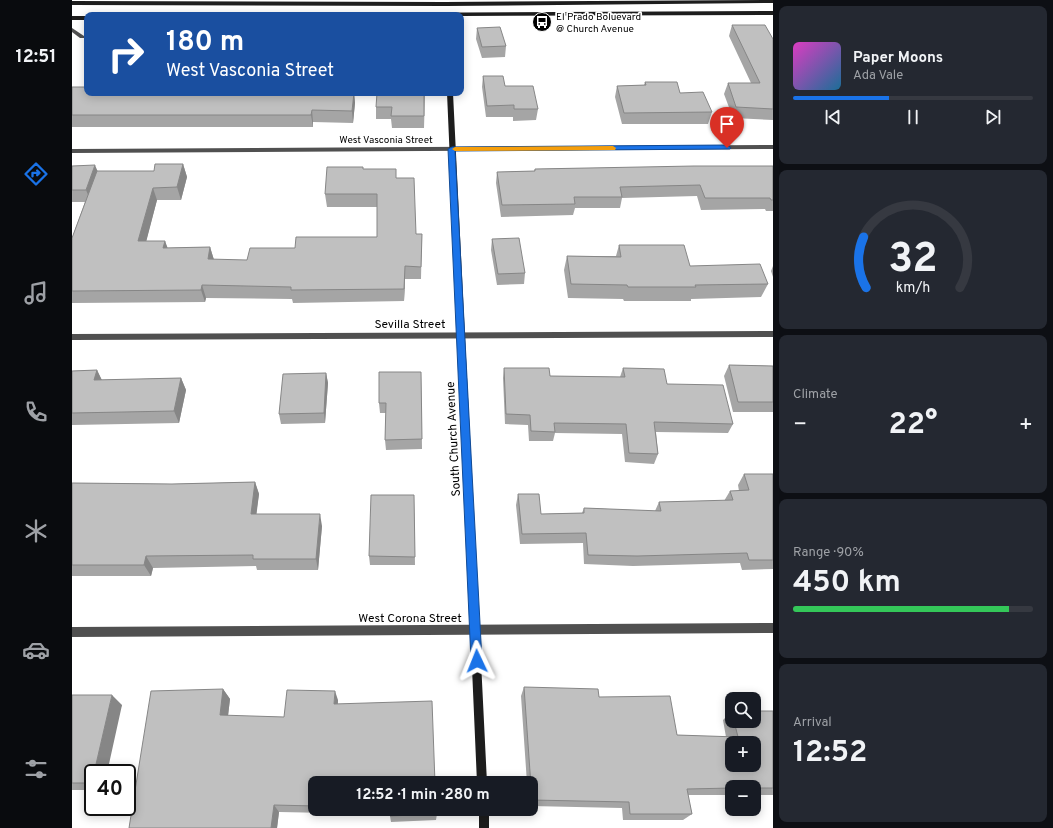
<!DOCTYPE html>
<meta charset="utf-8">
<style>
:root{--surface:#171b24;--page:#242831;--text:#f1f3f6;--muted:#9ea1a6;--line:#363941;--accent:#1a73e8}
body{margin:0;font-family:Overpass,sans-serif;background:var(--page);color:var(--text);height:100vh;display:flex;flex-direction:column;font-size:15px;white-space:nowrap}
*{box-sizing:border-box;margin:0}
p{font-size:13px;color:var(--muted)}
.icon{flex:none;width:22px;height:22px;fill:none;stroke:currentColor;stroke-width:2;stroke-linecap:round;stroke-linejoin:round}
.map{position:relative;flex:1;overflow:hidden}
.sheet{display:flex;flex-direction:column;gap:6px;padding:6px;background:#0d0f14;width:280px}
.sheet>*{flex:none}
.hud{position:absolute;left:12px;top:12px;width:380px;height:84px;border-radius:8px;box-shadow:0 2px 10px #0003;background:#1a4fa0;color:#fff;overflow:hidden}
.tools{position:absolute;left:653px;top:692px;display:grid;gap:8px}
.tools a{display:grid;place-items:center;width:36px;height:36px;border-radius:8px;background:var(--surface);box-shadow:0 2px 10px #0003;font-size:20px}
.speed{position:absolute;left:12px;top:764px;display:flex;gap:8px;font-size:20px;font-weight:700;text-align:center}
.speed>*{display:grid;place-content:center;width:52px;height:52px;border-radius:50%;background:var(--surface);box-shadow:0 2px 10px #0003;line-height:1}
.speed .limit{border:2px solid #111;border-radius:6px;background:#fff;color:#111}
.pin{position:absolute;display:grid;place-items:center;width:34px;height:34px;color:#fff;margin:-41px -17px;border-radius:50% 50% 50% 0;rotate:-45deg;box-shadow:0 0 4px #0007}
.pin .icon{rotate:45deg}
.me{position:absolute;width:44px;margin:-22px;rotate:358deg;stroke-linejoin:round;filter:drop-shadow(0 0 3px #0008)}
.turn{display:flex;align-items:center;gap:14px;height:84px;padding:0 16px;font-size:18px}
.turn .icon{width:52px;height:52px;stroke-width:2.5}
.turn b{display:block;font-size:28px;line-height:34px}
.big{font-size:30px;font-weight:700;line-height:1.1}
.sheet .widget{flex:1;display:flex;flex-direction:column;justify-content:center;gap:6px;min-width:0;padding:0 14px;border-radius:8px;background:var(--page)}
.sheet .dial{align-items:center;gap:0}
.dial svg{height:104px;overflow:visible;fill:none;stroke:var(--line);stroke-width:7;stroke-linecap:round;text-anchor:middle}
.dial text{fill:var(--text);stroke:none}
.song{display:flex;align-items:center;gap:12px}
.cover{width:48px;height:48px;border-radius:6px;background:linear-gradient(135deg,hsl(310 70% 55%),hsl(200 70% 35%))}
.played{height:4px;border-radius:2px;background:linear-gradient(90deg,var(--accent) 40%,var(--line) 40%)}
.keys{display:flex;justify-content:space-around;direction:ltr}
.heat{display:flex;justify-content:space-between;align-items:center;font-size:22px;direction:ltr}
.charge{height:6px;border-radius:3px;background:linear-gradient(90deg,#34c759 90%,var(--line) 0)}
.trip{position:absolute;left:236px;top:776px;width:230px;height:40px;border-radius:8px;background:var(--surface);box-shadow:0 2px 10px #0003;font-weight:700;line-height:40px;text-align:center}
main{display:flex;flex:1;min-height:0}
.menu{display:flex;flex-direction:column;width:72px;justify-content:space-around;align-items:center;background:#090b0e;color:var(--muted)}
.menu .icon{width:28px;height:28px}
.menu .on{color:var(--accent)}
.menu b{font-size:18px;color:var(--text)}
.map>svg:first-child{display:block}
</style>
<main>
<nav class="menu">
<b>12:51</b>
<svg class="icon on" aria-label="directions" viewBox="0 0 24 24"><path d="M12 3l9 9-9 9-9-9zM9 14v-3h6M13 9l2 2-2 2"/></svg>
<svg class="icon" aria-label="music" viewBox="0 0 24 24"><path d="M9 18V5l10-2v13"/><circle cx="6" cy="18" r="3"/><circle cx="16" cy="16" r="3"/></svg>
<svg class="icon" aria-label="phone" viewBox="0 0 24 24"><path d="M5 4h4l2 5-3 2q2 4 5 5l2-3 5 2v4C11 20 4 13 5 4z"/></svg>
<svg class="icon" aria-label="climate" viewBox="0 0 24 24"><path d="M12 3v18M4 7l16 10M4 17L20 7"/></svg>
<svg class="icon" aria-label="car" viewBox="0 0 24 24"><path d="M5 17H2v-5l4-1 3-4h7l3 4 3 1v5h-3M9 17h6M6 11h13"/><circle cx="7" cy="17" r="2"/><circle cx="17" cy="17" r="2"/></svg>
<svg class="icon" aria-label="filters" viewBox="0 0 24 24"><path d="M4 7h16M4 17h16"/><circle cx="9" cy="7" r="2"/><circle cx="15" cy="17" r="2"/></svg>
</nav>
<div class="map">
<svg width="701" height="828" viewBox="0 0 701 828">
<rect width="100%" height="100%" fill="#fff"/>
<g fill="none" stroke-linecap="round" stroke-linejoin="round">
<!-- lane -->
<path fill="#505050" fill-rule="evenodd" d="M 0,28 L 12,36 L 12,38 L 8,38 L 0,32 Z"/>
<!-- street -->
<path fill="#505050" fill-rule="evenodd" d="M 701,145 L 701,149 L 0,153 L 0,149 Z
M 701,331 L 701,337 L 0,340 L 0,334 Z
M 701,623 L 701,633 L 0,637 L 0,627 Z"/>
<!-- secondary -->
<path fill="#1d1d1d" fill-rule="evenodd" d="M 701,0 L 701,3 L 373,6 L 0,5 L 0,1 L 373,2 Z
M 701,11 L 701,15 L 389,16 L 389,15 L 295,15 L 298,13 Z
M 0,16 L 15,16 L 15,20 L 0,20 Z
M 375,93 L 381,93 L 415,783 L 405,783 Z
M 407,809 L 417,809 L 417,828 L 407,828 Z"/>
</g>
<!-- wall -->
<path fill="#a5a5a5" d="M 660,25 L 701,39 L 701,120 L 661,118 L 652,94 L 656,83 L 679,83 L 657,36 Z
M 405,28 L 434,46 L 433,57 L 410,58 L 404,39 Z
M 411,76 L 433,86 L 466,109 L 464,120 L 441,121 L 441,117 L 414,117 L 410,87 Z
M 573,82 L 608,93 L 640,112 L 636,124 L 550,124 L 543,97 L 545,86 L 572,85 Z
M 0,87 L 15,93 L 282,93 L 283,103 L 281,123 L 241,122 L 241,127 L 0,127 Z
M 353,93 L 352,128 L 320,128 L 319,119 L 304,119 L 304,107 Z
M 111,164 L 115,177 L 109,200 L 85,200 L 74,241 L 93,241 L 95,248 L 138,247 L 142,260 L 175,260 L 223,248 L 305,237 L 305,207 L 255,207 L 253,194 L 291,169 L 324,178 L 344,234 L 350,234 L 349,279 L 333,279 L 332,301 L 221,303 L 220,299 L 134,298 L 133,302 L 0,303 L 0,238 L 13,202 L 0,202 L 0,166 L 26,171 L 82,171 Z
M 701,166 L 701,211 L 694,211 L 693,209 L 629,210 L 625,196 L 550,198 L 548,208 L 503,208 L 501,215 L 429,217 L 424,183 L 425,172 L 462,171 L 463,169 Z
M 420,239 L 453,273 L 452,284 L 425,285 L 419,250 Z
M 547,245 L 618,266 L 696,284 L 689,297 L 619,299 L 619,301 L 552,301 L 551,299 L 496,298 L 492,270 L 495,256 L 544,256 Z
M 701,266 L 701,277 L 699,271 Z
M 657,365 L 701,366 L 701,412 L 661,412 L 652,376 Z
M 432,368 L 478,376 L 548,377 L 551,368 L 595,384 L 661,424 L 656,433 L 584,432 L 586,454 L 582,464 L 553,462 L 550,434 L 483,433 L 481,441 L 457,441 L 456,425 L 433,424 L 431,378 Z
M 25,370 L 30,380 L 109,378 L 114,390 L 107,423 L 0,425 L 0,371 Z
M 349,372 L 350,449 L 314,450 L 313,440 L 314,413 L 308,413 L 307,403 Z
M 254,373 L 256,383 L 253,423 L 209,424 L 207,414 Z
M 672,474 L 701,474 L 701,569 L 670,570 L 668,563 L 561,566 L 512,564 L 511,543 L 448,544 L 444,505 L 446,494 L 469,514 L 510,513 L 512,508 L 583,511 L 587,502 L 652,501 L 658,491 L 667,491 L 666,485 Z
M 183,482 L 187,494 L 184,514 L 250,526 L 246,570 L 185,570 L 184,566 L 81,568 L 79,576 L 0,576 L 0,483 L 100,484 Z
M 342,495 L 343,565 L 298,565 L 297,556 Z
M 452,687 L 527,697 L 605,735 L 654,737 L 651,720 L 660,711 L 660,721 L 682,721 L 701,711 L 701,795 L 682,795 L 682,787 L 660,787 L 660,795 L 616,795 L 620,814 L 611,820 L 551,820 L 550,808 L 459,806 L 459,783 L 455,783 L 449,696 Z
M 151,689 L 158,699 L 156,716 L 212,717 L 266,700 L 266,704 L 243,783 L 243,809 L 257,809 L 257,813 L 207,812 L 205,828 L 57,828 Z
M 0,695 L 50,705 L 21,773 L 21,790 L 0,790 Z
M 365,814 L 364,820 L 319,822 L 318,816 Z"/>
<!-- shaded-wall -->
<path fill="#868686" d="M 282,93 L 283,103 L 281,123 L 280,111 Z
M 240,110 L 241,122 L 241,127 L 239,115 Z
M 111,164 L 115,177 L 109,200 L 105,187 Z
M 23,165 L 28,177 L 19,202 L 14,190 Z
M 81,188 L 85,200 L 71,254 L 66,241 Z
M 93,241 L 98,254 L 91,248 Z
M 138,247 L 142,260 L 136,259 Z
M 333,266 L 333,279 L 332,301 L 332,289 Z
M 130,285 L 134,298 L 133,302 L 129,290 Z
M 25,370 L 31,383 L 22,380 Z
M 254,373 L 256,383 L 253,423 L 252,413 Z
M 109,378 L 114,390 L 107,423 L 102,411 Z
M 183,482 L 187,494 L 183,526 L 179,514 Z
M 248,514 L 250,526 L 246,570 L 244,559 Z
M 74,556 L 81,568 L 79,576 L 72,565 Z
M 151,689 L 158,699 L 155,724 L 148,715 Z
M 263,691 L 266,700 L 265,713 L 262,704 Z
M 40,695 L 50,705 L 35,773 L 22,773 Z
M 202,805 L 207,812 L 205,828 L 199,828 Z"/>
<!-- building -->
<path fill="#c0c0c0" stroke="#868686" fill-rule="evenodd" d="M 660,25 L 693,25 L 701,39 L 701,109 L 664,107 L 656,83 L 688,83 Z
M 428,27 L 434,46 L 410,47 L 405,28 Z
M 411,76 L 431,76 L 433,86 L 461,86 L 466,109 L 442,109 L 442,105 L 415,106 Z
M 573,82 L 605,82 L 608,93 L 631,92 L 640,112 L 552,113 L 545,86 L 574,85 Z
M 0,87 L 15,87 L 15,93 L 282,93 L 280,111 L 240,110 L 239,115 L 0,115 Z
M 305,93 L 352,93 L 352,116 L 319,116 L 320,107 L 304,107 Z
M 83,164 L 111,164 L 105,187 L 81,188 L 66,241 L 93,241 L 91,248 L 138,247 L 136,259 L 175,260 L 178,248 L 223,248 L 224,237 L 305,237 L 305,194 L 253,194 L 255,167 L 291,167 L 291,169 L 324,169 L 324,178 L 342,178 L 344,234 L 350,234 L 349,267 L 333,266 L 332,289 L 219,290 L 219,287 L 130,285 L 129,290 L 0,291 L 0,238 L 25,171 L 82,171 Z
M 23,165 L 14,190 L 0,190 L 0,166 Z
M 622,166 L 701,166 L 701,200 L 699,200 L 698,198 L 633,198 L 628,185 L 548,187 L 550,197 L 502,197 L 503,204 L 430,205 L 425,172 L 463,171 L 463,169 Z
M 447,238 L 453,273 L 426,274 L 420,239 Z
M 547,245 L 612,245 L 618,266 L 688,264 L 696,284 L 623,285 L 624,287 L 556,287 L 555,285 L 499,284 L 495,256 L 549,257 Z
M 657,365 L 701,366 L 701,402 L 666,402 Z
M 432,368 L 477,368 L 478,376 L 553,377 L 551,368 L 592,369 L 595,384 L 651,385 L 661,424 L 582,422 L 586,454 L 557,453 L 554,424 L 482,423 L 483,432 L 459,431 L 458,415 L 434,414 Z
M 25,370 L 22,380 L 109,378 L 102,411 L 0,413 L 0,371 Z
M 307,372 L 349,372 L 350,439 L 313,440 L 314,403 L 307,403 Z
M 254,373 L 252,413 L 207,414 L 211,374 Z
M 672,474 L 701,474 L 701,560 L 677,560 L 675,553 L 565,556 L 516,555 L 514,533 L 450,534 L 446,494 L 467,494 L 469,514 L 512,513 L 512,508 L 589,511 L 587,502 L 661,500 L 658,491 L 677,490 Z
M 183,482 L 179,514 L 248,514 L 244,559 L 181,559 L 181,555 L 74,556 L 72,565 L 0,565 L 0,483 L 100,484 Z
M 299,495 L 342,495 L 343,557 L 297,556 Z
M 452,687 L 526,689 L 527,697 L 598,696 L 605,735 L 666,737 L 662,721 L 682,721 L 682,711 L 701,711 L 701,788 L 682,788 L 682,787 L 660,787 L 660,788 L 615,789 L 620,814 L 558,814 L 557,802 L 460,800 ZM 660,743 L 682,743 L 682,765 L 660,765 Z
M 151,689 L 148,715 L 212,717 L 215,690 L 263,691 L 262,704 L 360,701 L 363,783 L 243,783 L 243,806 L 202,805 L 199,828 L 57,828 L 79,691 Z
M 0,695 L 40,695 L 22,773 L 21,773 L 21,778 L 20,783 L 0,783 Z
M 318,809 L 364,809 L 365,814 L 318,816 Z"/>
<!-- route -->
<path fill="#1a73e8" stroke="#114b97" d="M 655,145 L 659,148 L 658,149 L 383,151 L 410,661 L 409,665 L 405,667 L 401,665 L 399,661 L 376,149 L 380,147 Z"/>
<!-- slow -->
<path fill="#f59e0b" d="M 541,146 L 544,148 L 543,150 L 383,151 L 380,149 L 383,147 Z"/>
<!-- icons -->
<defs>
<g id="bus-disc" transform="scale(1)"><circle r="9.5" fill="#000" stroke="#fff"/><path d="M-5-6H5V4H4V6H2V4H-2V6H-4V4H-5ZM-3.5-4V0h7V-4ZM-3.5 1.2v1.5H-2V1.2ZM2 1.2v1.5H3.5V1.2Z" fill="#fff"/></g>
</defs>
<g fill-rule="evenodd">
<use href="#bus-disc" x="470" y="22"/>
</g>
<g text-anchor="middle" stroke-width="3.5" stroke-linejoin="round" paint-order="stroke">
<!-- far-poi labels -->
<g font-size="10" fill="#000" stroke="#fff" text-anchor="start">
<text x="484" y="20">El Prado Boluevard<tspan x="484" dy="12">@ Church Avenue</tspan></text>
</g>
<!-- far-street labels -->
<g font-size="10" fill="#000" stroke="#fff">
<text x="314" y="143">West Vasconia Street</text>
</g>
<!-- street labels -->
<g font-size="12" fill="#000" stroke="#fff">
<text x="338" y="328">Sevilla Street</text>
<text transform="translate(381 439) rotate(-93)" y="4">South Church Avenue</text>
<text x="338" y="622">West Corona Street</text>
</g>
</g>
</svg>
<div class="tools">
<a><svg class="icon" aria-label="search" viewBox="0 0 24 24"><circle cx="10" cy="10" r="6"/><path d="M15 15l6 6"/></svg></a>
<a>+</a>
<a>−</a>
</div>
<div class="speed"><div class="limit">40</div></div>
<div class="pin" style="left:655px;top:148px;background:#d93025"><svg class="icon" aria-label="arrive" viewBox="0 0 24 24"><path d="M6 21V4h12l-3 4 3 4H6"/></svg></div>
<svg class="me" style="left:405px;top:661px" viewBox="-20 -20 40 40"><path d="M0-17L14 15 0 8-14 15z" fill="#1a73e8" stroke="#fff" stroke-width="4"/></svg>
<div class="trip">12:52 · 1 min · 280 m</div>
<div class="hud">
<div class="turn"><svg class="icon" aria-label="right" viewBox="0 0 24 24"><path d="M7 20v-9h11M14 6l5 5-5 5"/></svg><div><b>180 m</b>West Vasconia Street</div></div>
</div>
</div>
<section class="sheet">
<div class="widget">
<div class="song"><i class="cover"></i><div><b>Paper Moons</b><p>Ada Vale</p></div></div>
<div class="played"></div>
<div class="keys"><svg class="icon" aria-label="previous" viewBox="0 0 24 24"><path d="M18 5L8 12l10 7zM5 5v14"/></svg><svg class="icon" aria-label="pause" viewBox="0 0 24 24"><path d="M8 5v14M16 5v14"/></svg><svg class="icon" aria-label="next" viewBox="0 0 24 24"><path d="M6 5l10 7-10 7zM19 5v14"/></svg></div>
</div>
<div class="widget dial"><svg viewBox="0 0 100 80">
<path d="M14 69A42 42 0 1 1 86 69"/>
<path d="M14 69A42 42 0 0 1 12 30" stroke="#1a73e8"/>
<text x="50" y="56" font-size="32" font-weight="700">32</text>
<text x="50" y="72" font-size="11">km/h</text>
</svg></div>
<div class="widget"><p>Climate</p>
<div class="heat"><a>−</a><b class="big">22°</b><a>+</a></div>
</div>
<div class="widget"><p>Range · 90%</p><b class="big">450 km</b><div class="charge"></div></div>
<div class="widget"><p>Arrival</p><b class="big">12:52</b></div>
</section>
</main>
